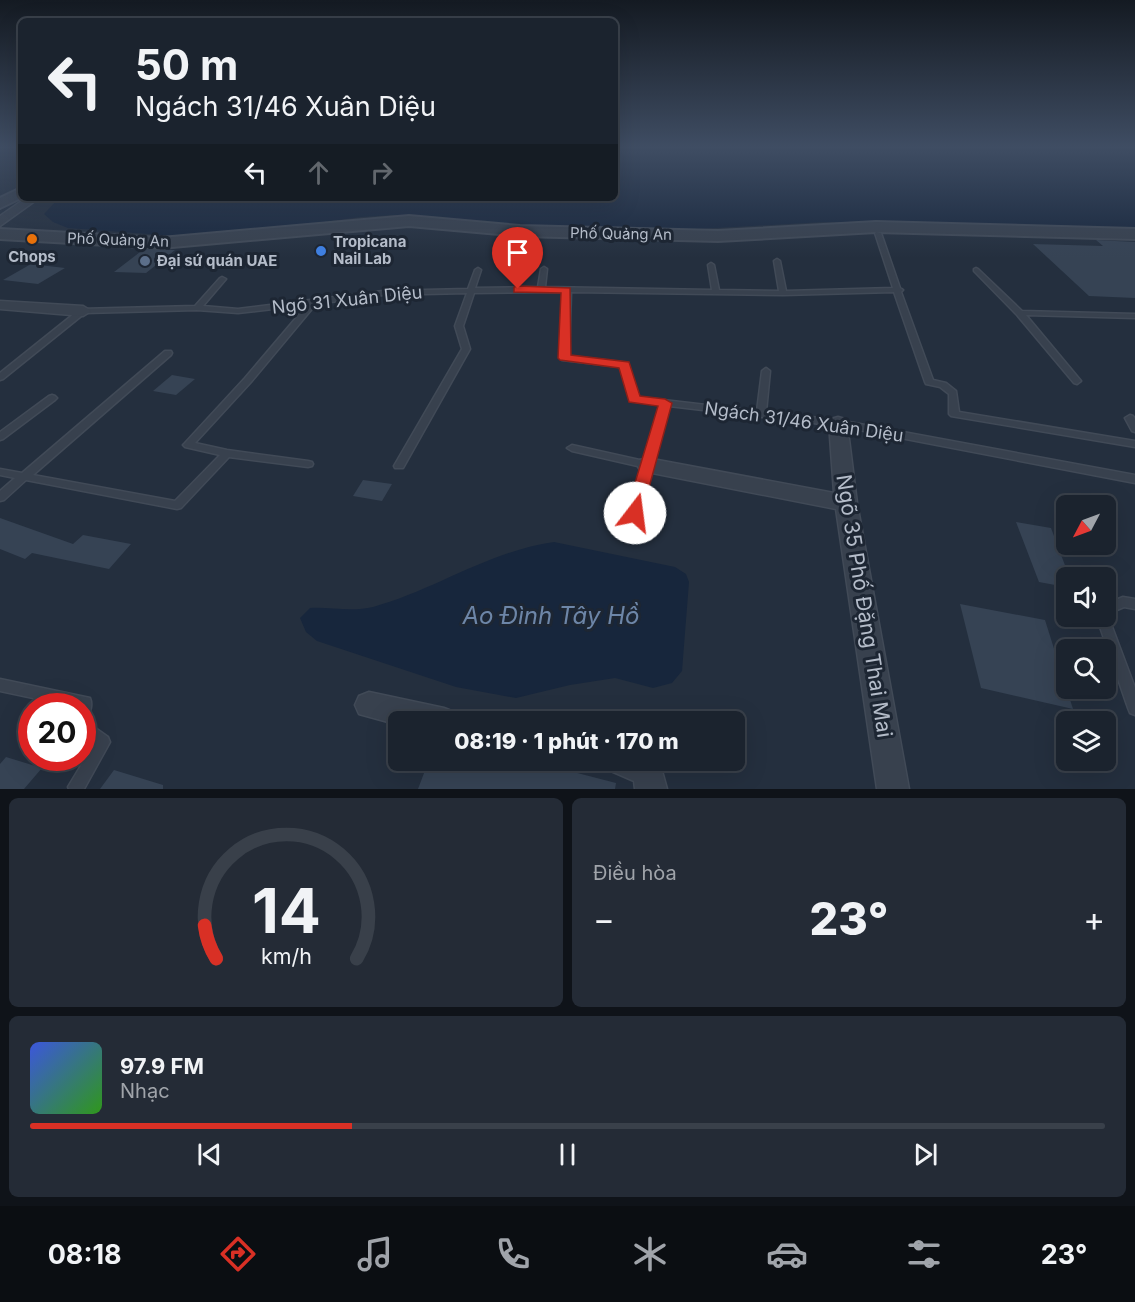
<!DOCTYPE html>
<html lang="vi">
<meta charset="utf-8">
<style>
:root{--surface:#1b232e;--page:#242b36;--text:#f1f3f6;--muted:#a0a4aa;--line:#39404a;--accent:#d93025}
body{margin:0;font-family:Inter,sans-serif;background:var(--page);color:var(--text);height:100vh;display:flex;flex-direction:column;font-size:22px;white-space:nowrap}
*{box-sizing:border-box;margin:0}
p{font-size:20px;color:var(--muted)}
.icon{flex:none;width:33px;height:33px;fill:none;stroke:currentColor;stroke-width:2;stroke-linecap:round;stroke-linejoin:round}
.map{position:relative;height:789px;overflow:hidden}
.details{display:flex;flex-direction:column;gap:9px;padding:9px;background:#0f1319;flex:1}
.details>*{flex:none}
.hud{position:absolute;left:18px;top:18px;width:600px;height:183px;border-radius:9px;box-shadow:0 6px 24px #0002,0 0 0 2px var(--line);background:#1b232e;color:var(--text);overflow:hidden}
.needle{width:39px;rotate:229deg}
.buttons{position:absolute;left:1056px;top:495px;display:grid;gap:12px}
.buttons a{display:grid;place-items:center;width:60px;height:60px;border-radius:9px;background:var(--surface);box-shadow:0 6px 24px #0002,0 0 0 2px var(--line);font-size:30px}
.speed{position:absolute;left:18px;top:693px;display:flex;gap:12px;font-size:30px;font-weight:700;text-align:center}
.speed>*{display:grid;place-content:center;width:78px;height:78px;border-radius:50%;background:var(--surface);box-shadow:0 6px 24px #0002,0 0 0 2px var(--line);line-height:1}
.speed .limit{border:9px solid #d22;background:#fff;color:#111}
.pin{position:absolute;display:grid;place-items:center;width:51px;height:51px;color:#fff;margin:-62px -26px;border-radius:50% 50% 50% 0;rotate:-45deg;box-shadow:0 0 6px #0007}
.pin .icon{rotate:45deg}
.me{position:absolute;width:66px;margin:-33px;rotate:15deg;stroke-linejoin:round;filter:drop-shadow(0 0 4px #0008)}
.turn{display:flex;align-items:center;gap:21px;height:126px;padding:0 18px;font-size:27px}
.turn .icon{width:78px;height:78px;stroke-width:2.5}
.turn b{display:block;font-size:42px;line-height:51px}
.lanes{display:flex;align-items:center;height:57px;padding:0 18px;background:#0003;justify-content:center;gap:30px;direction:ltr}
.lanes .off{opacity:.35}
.big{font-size:45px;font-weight:800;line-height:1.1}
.details .tile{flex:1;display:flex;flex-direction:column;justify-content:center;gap:9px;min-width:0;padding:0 21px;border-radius:9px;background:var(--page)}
.details .dial{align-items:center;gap:0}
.dial svg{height:156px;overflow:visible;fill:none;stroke:var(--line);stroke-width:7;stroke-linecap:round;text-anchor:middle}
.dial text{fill:var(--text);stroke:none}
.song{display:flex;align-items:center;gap:18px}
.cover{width:72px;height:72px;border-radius:9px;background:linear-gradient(135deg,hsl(230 70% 55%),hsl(110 70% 35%))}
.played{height:6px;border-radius:3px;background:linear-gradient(90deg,var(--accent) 30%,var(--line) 30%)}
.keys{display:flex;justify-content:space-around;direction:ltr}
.heat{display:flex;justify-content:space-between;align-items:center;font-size:33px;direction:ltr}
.details .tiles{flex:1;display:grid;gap:9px;grid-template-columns:1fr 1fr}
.tile:last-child{grid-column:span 2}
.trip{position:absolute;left:388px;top:711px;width:357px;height:60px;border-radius:9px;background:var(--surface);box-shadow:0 6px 24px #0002,0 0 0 2px var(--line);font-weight:800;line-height:60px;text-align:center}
.tabs{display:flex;height:96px;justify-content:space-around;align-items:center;background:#0b0e12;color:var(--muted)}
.tabs .icon{width:42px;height:42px}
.tabs .active{color:var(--accent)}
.tabs b{font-size:27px;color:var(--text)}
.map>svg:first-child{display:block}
</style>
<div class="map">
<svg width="1135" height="789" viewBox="0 0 1135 789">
<rect width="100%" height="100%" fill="#242f3e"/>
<!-- water -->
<path fill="#17263c" d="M 615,148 L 1135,148 L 1135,229 L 824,222 L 661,231 L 515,225 L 395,215 L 361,217 L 278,228 L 176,236 L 68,228 L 53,222 L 44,214 L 59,198 L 615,198 Z
M 554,542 L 675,567 L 686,574 L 689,582 L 682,671 L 672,683 L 653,688 L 615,678 L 570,685 L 516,698 L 456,687 L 317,641 L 306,632 L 300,618 L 310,608 C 331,607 352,612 373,607 C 435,590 489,551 554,542 Z"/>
<!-- building -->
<path fill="#364354" d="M 1096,240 L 1135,242 L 1135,298 L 1089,296 L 1033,244 L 1103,246 Z
M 144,249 L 175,250 L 146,273 L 114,272 Z
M 31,264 L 65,268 L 38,284 L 3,280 Z
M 172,375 L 195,379 L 176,395 L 153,391 Z
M 363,480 L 392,484 L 382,501 L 353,496 Z
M 0,518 L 73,544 L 83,535 L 131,544 L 109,569 L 32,553 L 25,559 L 0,549 Z
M 1016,522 L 1051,528 L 1066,568 L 1066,587 L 1039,582 Z
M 960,604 L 1045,620 L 1073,709 L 981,688 Z
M 6,757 L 42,768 L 24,789 L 0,789 L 0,764 Z
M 429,760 L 527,760 L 616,783 L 615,789 L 418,789 Z
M 114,770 L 163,785 L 163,789 L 100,789 Z"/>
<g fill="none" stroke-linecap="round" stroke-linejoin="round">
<!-- service casing -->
<g stroke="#414a57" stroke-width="3">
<path id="service" d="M 876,232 L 881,233 L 900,288 L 903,290 L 901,292 L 933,380 L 946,383 L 956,391 L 959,412 L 1135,441 L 1135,447 L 951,416 L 949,414 L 949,394 L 940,387 L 926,384 L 925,382 L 894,292 L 783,295 L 571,292 L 569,356 L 628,363 L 638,397 L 757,411 L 762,371 L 766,368 L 770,371 L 766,412 L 838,420 L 1135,475 L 1135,483 L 838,426 L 669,406 L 640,513 L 639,516 L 635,517 L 631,516 L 630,513 L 642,467 L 572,451 L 567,448 L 572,445 L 644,461 L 660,405 L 631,401 L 621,367 L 562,360 L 561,358 L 563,292 L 474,293 L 463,326 L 470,349 L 403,468 L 395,468 L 394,466 L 462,349 L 455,326 L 467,293 L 383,295 L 316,304 L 251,382 L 195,443 L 227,450 L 308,461 L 312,462 L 313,464 L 312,466 L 308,467 L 229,457 L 181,508 L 177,509 L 26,480 L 4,500 L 0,501 L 0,491 L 15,478 L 0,475 L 0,469 L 22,473 L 165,351 L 171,351 L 172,353 L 171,355 L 33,475 L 175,501 L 220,455 L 185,447 L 183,445 L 185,443 L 245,378 L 307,305 L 238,313 L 197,310 L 85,313 L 3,379 L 0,380 L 0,373 L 80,309 L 195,306 L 220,278 L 222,277 L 226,279 L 203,306 L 238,309 L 383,291 L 468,289 L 475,270 L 478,268 L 481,270 L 475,288 L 538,287 L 541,269 L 544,267 L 547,269 L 545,287 L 712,290 L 708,265 L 711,263 L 714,265 L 719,290 L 779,291 L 774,261 L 777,259 L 780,261 L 786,291 L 893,288 L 875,233 Z
M 976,268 L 978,269 L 1022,311 L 1135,314 L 1135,318 L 1026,315 L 1081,381 L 1077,384 L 1074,383 L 1017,315 L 974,271 L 974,269 Z
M 52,395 L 55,396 L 57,398 L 55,400 L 3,439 L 0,440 L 0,432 L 49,396 Z
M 1130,415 L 1133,416 L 1135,419 L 1135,432 L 1132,431 L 1125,418 Z
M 1123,597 L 1135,599 L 1135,609 L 1124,607 L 1112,612 L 1111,624 L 1135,688 L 1135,715 L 1130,713 L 1128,708 L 1099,624 L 1099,616 L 1106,616 L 1106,604 Z
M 0,679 L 90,698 C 93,705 90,712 87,719 L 84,720 L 108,737 L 110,742 L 84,789 L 69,789 L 68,787 L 94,744 L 82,735 L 82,706 L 71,706 L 0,691 Z"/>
</g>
<!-- minor casing -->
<g stroke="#414a57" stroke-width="3">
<path id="minor" d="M 26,198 L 39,198 L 0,226 L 0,216 Z
M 0,301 L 83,306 L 91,311 L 83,316 L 0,309 Z
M 838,417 L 845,419 L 847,423 L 857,503 L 909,789 L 877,789 L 836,509 L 647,472 L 640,470 L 637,465 L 640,460 L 647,458 L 834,493 L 829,423 L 831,419 Z
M 369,692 L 444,708 L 454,712 L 458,722 L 399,722 L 399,725 L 359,714 L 355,705 L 359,696 Z
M 607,760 L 659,760 L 667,789 L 635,789 L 634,781 L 611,771 Z"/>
</g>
<!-- tertiary casing -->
<g stroke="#414a57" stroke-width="4">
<path id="tertiary" d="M 21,188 L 21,198 L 0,208 L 0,198 Z
M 409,216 L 520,226 L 718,231 L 876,222 L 1135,229 L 1135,239 L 876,232 L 718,241 L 520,236 L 409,226 L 161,248 L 0,239 L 0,229 L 161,238 Z"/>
</g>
<!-- service -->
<use href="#service" fill="#38414e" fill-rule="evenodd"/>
<!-- minor -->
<use href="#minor" fill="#38414e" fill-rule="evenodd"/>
<!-- tertiary -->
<use href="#tertiary" fill="#38414e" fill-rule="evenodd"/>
</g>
<!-- sky -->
<linearGradient id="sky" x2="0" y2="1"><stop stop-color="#141a22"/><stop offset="0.57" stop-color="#3f4d63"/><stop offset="1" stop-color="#3f4d63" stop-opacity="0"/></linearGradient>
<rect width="1135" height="258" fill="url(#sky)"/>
<!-- route -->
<path fill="#d93025" stroke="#8d1f18" stroke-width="1.5" d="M 518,286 L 570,288 L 571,355 L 629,362 L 640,396 L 665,399 L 672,403 L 641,517 L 629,517 L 626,513 L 658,406 L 629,402 L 619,368 L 560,360 L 558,358 L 561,293 L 514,292 L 514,287 Z"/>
<!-- markers -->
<circle fill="#e8710a" stroke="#1d2633" stroke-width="2" cx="32" cy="239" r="6"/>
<circle fill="#3f7fe0" stroke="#1d2633" stroke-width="2" cx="321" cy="251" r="6"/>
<circle fill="#5c6f8a" stroke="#1d2633" stroke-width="2" cx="145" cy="261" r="6"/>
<g text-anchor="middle" stroke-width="6" stroke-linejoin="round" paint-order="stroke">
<!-- far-street labels -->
<g font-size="15" fill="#b4bcc9" stroke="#1d2633">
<text transform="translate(621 234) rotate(1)" y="5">Phố Quảng An</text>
<text transform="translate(118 240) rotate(2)" y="5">Phố Quảng An</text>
</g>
<!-- far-poi labels -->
<g font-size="15" font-weight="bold" fill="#b4bcc9" stroke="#1d2633" text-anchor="start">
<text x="333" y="247">Tropicana<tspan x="333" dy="17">Nail Lab</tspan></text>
<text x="32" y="262" text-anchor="middle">Chops</text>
<text x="157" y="266">Đại sứ quán UAE</text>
</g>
<!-- street labels -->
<g font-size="18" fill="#b4bcc9" stroke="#1d2633">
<text transform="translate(347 300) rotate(-6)" y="6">Ngõ 31 Xuân Diệu</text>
<text transform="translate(804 422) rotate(8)" y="6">Ngách 31/46 Xuân Diệu</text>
</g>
<!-- near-street labels -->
<g font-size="21" fill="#b4bcc9" stroke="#1d2633">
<text transform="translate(864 606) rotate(81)" y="7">Ngõ 35 Phố Đặng Thai Mai</text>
</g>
<!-- near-water labels -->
<g font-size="24" font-style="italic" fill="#6d86a8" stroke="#1d2633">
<text x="551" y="624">Ao Đình Tây Hồ</text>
</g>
</g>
</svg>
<div class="buttons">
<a><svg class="needle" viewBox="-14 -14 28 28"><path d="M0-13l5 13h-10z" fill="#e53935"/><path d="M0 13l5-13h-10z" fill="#a0a4aa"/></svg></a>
<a><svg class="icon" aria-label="sound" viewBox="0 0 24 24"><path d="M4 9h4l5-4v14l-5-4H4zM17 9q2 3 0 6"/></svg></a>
<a><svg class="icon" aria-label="search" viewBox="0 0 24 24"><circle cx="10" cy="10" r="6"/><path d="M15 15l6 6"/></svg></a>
<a><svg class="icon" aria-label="layers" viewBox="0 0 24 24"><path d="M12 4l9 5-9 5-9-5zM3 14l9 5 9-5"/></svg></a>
</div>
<div class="speed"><div class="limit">20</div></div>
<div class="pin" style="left:518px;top:289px;background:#d93025"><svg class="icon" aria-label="arrive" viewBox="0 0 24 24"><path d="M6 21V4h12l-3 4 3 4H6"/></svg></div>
<svg class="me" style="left:635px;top:513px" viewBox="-20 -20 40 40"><circle r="19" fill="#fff"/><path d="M0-13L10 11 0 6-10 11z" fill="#d93025"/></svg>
<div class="trip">08:19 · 1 phút · 170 m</div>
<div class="hud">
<div class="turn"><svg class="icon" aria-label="left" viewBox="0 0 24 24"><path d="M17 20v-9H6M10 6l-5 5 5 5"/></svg><div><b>50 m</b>Ngách 31/46 Xuân Diệu</div></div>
<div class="lanes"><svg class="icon" aria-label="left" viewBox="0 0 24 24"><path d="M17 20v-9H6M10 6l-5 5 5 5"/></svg><svg class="icon off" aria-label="ahead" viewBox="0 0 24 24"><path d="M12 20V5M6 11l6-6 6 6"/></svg><svg class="icon off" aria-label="right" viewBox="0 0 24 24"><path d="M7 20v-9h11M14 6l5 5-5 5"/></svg></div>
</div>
</div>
<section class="details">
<div class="tiles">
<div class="tile dial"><svg viewBox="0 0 100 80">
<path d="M14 69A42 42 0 1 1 86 69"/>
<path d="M14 69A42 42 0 0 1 8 52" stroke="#d93025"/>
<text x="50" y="56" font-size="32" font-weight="700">14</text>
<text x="50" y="72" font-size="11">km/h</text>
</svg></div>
<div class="tile"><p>Điều hòa</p>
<div class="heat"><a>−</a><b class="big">23°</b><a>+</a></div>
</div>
<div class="tile">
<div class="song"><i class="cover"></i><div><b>97.9 FM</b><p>Nhạc</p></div></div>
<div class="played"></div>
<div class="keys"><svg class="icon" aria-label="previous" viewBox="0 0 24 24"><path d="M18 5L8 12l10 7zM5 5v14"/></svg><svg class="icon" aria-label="pause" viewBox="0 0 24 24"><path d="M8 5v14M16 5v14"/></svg><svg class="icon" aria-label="next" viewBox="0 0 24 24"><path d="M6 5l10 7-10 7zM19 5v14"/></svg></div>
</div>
</div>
</section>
<nav class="tabs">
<b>08:18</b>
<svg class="icon active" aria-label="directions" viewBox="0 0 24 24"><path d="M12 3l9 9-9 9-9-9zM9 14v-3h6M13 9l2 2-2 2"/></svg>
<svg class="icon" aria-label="music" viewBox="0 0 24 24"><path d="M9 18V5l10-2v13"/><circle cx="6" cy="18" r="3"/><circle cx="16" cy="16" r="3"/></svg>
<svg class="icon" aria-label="phone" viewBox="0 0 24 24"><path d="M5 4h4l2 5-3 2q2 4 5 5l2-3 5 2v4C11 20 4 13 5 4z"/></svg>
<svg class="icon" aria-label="climate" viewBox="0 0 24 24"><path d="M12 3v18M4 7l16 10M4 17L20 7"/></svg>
<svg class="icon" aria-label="car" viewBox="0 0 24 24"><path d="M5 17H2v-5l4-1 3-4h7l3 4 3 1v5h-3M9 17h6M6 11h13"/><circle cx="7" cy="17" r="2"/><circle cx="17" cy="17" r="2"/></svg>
<svg class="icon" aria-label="filters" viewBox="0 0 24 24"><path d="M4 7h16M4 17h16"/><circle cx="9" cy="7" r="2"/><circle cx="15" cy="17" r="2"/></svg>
<b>23°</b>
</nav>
